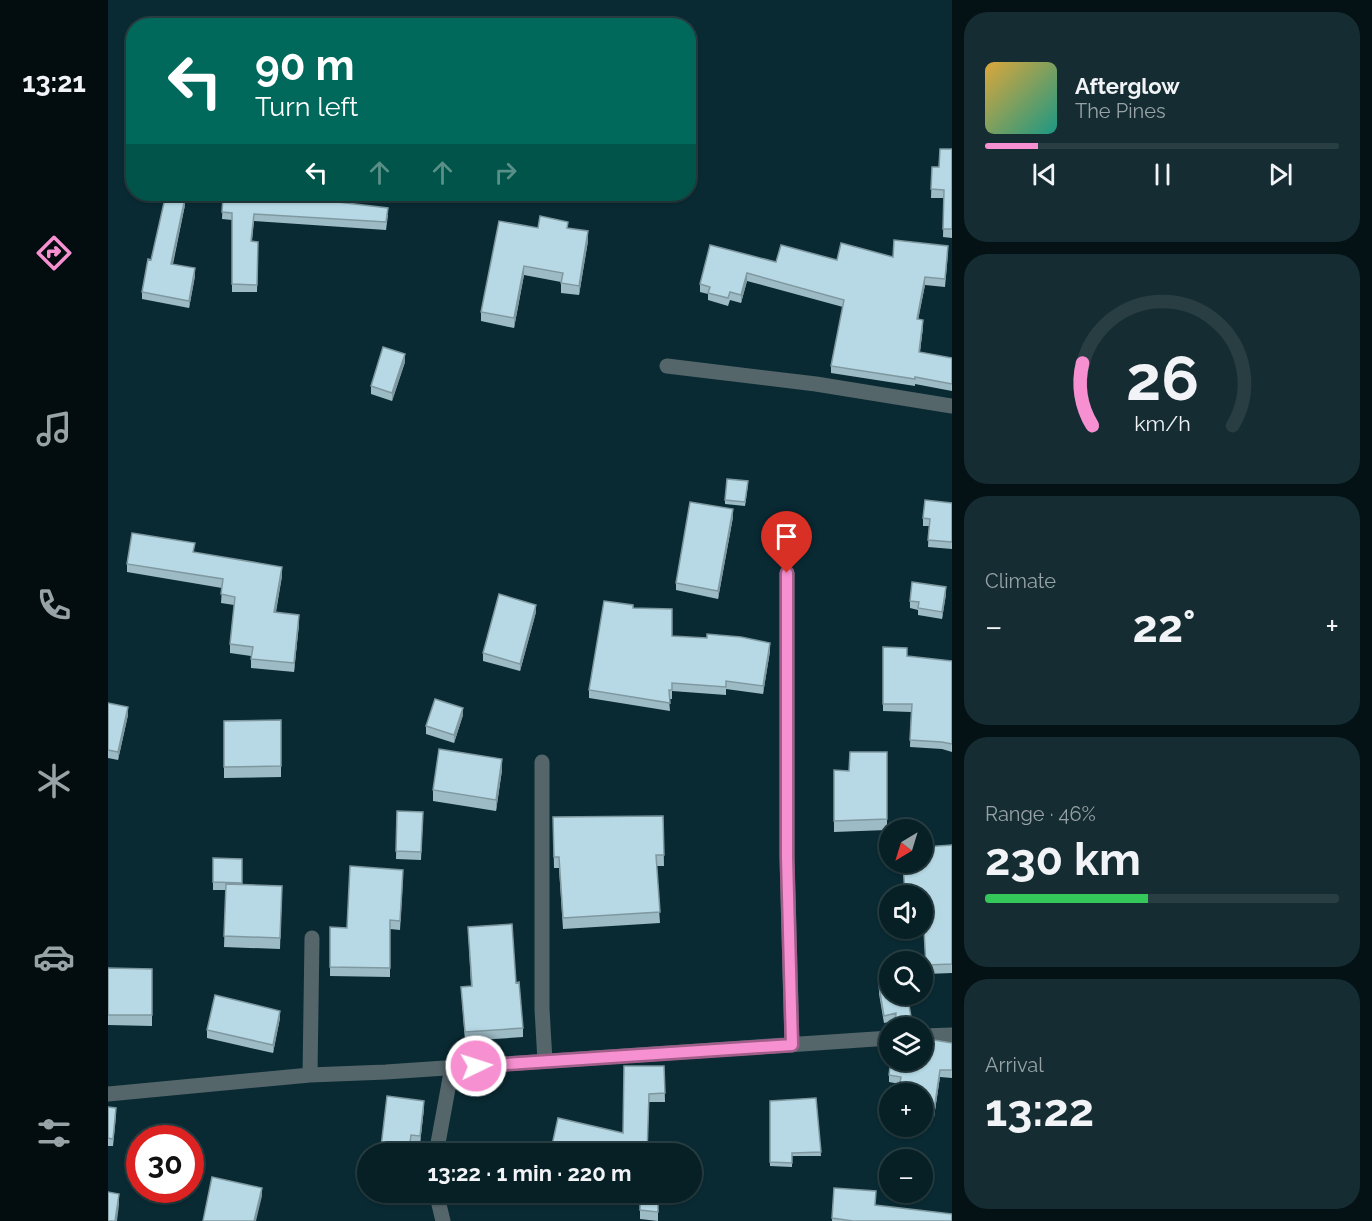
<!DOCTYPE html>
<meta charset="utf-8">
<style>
:root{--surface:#072026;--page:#152d32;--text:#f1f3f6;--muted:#98a3a7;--line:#283e43;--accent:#f690d1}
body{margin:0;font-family:Raleway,sans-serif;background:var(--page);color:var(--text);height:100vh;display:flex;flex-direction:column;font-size:22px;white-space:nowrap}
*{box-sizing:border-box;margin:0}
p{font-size:20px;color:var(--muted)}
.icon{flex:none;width:33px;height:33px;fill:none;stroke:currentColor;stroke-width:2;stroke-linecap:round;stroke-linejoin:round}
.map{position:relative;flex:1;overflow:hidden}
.panel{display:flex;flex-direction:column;gap:12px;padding:12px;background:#041215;width:420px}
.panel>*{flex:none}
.hud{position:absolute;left:18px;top:18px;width:570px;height:183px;border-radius:24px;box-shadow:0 2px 4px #0004,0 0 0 2px var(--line);background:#00695c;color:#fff;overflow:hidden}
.needle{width:39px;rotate:218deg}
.controls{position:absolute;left:771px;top:819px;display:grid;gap:12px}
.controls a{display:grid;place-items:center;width:54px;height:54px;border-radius:50%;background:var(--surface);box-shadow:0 2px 4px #0004,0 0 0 2px var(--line);font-size:30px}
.speed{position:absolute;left:18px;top:1125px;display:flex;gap:12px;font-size:30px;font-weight:700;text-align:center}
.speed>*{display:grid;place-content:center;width:78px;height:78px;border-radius:50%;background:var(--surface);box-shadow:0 2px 4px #0004,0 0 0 2px var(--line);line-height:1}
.speed .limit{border:9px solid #d22;background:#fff;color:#111}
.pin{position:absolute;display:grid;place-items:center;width:51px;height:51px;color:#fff;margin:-62px -26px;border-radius:50% 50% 50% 0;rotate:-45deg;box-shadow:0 0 6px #0007}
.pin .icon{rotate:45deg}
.me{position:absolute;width:66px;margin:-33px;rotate:86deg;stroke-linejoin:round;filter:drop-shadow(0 0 4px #0008)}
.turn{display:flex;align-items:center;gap:21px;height:126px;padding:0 30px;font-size:27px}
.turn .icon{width:78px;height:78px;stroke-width:2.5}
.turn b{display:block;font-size:42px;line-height:51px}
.lanes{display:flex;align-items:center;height:57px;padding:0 30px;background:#0003;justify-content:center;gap:30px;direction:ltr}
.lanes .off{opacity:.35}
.big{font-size:45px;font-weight:700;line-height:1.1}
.panel .tile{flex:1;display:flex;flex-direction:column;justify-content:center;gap:9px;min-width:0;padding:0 21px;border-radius:24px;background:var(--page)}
.panel .dial{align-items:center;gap:0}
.dial svg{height:156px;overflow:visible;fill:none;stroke:var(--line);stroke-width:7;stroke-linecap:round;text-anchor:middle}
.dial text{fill:var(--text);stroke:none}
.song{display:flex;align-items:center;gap:18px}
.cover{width:72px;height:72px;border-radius:9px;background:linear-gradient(135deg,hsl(40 70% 55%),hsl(170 70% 35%))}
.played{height:6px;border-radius:3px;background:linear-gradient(90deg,var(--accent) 15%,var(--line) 15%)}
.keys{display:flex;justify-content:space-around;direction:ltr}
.heat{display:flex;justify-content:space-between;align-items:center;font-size:33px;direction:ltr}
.charge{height:9px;border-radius:4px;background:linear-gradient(90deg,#34c759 46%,var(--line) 0)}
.trip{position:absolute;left:249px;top:1143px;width:345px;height:60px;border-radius:30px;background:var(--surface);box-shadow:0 2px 4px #0004,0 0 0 2px var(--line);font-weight:700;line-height:60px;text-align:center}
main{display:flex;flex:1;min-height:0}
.menu{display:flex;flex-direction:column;width:108px;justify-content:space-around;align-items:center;background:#030d0f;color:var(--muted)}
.menu .icon{width:42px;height:42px}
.menu .on{color:var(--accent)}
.menu b{font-size:27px;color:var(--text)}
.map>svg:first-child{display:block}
</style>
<main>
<nav class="menu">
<b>13:21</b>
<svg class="icon on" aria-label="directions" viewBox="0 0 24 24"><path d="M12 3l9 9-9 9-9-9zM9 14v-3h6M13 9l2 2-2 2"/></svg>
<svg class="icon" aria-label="music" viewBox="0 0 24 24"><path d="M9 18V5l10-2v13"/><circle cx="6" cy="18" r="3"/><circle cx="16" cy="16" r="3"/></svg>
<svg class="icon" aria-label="phone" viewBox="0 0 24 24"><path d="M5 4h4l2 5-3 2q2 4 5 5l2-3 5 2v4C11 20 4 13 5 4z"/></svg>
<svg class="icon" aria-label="climate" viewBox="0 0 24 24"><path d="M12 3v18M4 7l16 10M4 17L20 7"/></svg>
<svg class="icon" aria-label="car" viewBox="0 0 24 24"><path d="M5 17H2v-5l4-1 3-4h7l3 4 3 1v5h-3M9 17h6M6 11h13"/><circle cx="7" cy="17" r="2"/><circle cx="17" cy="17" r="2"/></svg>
<svg class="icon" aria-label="filters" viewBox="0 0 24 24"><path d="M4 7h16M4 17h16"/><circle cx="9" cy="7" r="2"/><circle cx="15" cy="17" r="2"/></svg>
</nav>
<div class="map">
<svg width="844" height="1221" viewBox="0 0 844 1221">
<rect width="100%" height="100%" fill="#092a33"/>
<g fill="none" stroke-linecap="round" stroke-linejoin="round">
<!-- minor -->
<path stroke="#55666b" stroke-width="15" d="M 559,366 L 708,384 L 844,406
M 679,573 L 679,857 L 684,1045
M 434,762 L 434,1009 L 437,1061
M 814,1036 L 844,1035
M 202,1075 L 204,938
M 0,1094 L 202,1075 L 278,1072 L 782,1038
M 328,1154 L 344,1067
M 328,1192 L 335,1221"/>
</g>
<!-- wall -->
<path fill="#9dbbc5" d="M 844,149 L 844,238 L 835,237 L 836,198 L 823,198 L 824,167 L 831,167 Z
M 115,197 L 280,215 L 278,230 L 146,221 L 144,241 L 150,242 L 149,292 L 124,292 L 124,220 L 114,219 Z
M 77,205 L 65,264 L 87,276 L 81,308 L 34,299 L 34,292 L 43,260 Z
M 430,228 L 460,229 L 480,241 L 471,295 L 453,293 L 453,282 L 416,275 L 406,328 L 373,321 L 373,312 Z
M 840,253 L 837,287 L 817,285 L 810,319 L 815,327 L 812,352 L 844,358 L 844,391 L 807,384 L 807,386 L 723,373 L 723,366 L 735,307 L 639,281 L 633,303 L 622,300 L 620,306 L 600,300 L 600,294 L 592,292 L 592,284 L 668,262 L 729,260 Z
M 297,362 L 284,401 L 263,394 L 263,386 Z
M 640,485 L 637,506 L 617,504 L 617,500 Z
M 844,503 L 844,549 L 820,547 L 821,526 L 815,526 L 815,518 Z
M 625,517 L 610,599 L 568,590 L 568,583 Z
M 87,552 L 174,576 L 168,612 L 191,624 L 186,672 L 143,668 L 143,656 L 122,653 L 122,644 L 126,605 L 113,603 L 114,588 L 19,572 L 19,564 Z
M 838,594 L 834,619 L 810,615 L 810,610 L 802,608 L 802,601 Z
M 525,608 L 564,636 L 662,651 L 655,694 L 618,689 L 618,695 L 564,691 L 564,699 L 561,699 L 562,711 L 481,698 L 481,690 Z
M 428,612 L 412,671 L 375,661 L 375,653 Z
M 775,647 L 799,656 L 844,661 L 844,752 L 834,749 L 802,747 L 803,712 L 775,711 Z
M 0,703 L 20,715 L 10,760 L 0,758 Z
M 355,715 L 346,743 L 318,734 L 318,726 Z
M 173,720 L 173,777 L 116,778 L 116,721 Z
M 779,752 L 779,830 L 726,832 L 726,770 L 741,771 Z
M 394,770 L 388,811 L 325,801 L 325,790 Z
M 289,811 L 315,812 L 313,860 L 288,859 Z
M 555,816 L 556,866 L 548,866 L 552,923 L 455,929 L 451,868 L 446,868 L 445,817 Z
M 844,845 L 844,973 L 818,974 L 815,913 L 814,913 L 814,896 L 797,896 L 795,862 L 816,859 L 816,847 Z
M 105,858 L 134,859 L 134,885 L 174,886 L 172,949 L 116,947 L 118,890 L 105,890 Z
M 295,879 L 292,930 L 282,929 L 282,977 L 222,976 L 222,927 L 239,928 Z
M 360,927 L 408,983 L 415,1028 L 415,1037 L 357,1041 L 353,987 L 363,986 Z
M 0,968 L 44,969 L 44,1026 L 0,1025 Z
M 771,986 L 805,1028 L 787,1028 L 787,1021 L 776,1023 L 771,994 Z
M 172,1018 L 165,1053 L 99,1038 L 99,1030 Z
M 844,1043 L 844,1078 L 832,1077 L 826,1117 L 814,1115 L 814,1094 L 792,1084 L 781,1082 L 781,1075 Z
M 556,1066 L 557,1102 L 541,1102 L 515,1133 Z
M 708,1098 L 713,1156 L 684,1156 L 684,1167 L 662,1166 L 662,1101 Z
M 0,1107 L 8,1116 L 5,1146 L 0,1146 Z
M 316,1108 L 312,1144 L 303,1143 L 302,1154 L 273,1154 L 273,1147 Z
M 726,1188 L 768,1205 L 844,1221 L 724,1221 Z
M 469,1192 L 550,1192 L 550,1221 L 532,1219 L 532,1196 L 484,1194 L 483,1196 Z"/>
<!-- shaded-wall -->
<path fill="#7f98a0" d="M 77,198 L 77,205 L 63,271 L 63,264 Z
M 480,231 L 480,241 L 471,295 L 471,286 Z
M 416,266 L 416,275 L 406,328 L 406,318 Z
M 87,268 L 87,276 L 81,308 L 81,301 Z
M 639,273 L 639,281 L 633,303 L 633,295 Z
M 817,277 L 817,285 L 809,326 L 809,319 Z
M 815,320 L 815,327 L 811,359 L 811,352 Z
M 297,354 L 297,362 L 284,401 L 284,393 Z
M 625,509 L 625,517 L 610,599 L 610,591 Z
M 174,567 L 174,576 L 166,621 L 166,612 Z
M 838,587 L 838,594 L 834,619 L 834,612 Z
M 428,605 L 428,612 L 412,671 L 412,664 Z
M 191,615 L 191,624 L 186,672 L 186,663 Z
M 662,643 L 662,651 L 655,694 L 655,686 Z
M 20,707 L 20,715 L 10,760 L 10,752 Z
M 355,708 L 355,715 L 346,743 L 346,735 Z
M 394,759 L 394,770 L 388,811 L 388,800 Z
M 172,1011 L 172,1018 L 165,1053 L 165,1045 Z
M 832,1070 L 832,1077 L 826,1117 L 826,1110 Z
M 316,1101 L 316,1108 L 312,1144 L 312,1136 Z
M 154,1188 L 154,1196 L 148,1221 L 146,1221 Z
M 11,1194 L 11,1205 L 9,1221 L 7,1221 Z"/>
<!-- building -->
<path fill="#b6d9e5" stroke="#7f98a0" stroke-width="1.5" d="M 832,149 L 844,149 L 844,229 L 835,229 L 836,190 L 823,189 L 824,167 L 831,167 Z
M 58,194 L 77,198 L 63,264 L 87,268 L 81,301 L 34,292 L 40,259 L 43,260 Z
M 163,194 L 280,208 L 278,222 L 146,214 L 143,241 L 150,242 L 149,285 L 124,284 L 124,213 L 114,212 L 115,197 L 162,197 Z
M 432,216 L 460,222 L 459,228 L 480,231 L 471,286 L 453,283 L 455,273 L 416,266 L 406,318 L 373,312 L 391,221 L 430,228 Z
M 786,240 L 840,246 L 837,279 L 817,277 L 809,319 L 815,320 L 811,352 L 844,358 L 844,384 L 807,377 L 807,379 L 723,366 L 736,300 L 639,273 L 633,295 L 622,292 L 620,298 L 600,293 L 602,287 L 592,284 L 602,245 L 668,262 L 673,245 L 729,260 L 733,243 L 785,257 Z
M 275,347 L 297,354 L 284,393 L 263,386 Z
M 619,479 L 640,481 L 637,502 L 617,500 Z
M 817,500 L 844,503 L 844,542 L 820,540 L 822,519 L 815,518 Z
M 582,502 L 625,509 L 610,591 L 568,583 Z
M 24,533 L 87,543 L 85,552 L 174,567 L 166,612 L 191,615 L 186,663 L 143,659 L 145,647 L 122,644 L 127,597 L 113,594 L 115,579 L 19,564 Z
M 804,582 L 838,587 L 834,612 L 810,608 L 811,602 L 802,601 Z
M 391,594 L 428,605 L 412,664 L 375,653 Z
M 496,601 L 525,605 L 525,608 L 564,609 L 564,636 L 599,638 L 599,634 L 633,637 L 662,643 L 655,686 L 618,681 L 618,687 L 564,683 L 564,690 L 561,690 L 562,703 L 481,690 Z
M 775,647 L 799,648 L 799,656 L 844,661 L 844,744 L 834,742 L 802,740 L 804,704 L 775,704 Z
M 327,699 L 355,708 L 346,735 L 318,726 Z
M 0,703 L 20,707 L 10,752 L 0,750 Z
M 173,720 L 173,766 L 116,767 L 116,721 Z
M 331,749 L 394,759 L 388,800 L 325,790 Z
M 742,752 L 779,752 L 779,819 L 726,821 L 726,770 L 741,771 Z
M 289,811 L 315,812 L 313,852 L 288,851 Z
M 555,816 L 556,855 L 548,855 L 552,912 L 455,918 L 451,857 L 446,857 L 445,817 Z
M 844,845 L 844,964 L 818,965 L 814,896 L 797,896 L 795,862 L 814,862 L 814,859 L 817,859 L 816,847 Z
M 105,858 L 134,859 L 134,883 L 105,882 Z
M 242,866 L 295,870 L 292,921 L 282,920 L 282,968 L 222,967 L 222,927 L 239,928 Z
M 118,884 L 174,886 L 172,938 L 116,936 Z
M 404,924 L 408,983 L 411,982 L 415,1028 L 357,1032 L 353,987 L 364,986 L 360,927 Z
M 0,968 L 44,969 L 44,1015 L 0,1015 Z
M 782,984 L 782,994 L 799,994 L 805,1028 L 790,1028 L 787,1022 L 788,1013 L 776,1016 L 771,986 Z
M 107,995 L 172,1011 L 165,1045 L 99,1030 Z
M 814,1038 L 844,1043 L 844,1070 L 832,1070 L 826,1110 L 814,1108 L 814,1094 L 790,1094 L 793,1077 L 781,1075 L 783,1060 L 814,1060 Z
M 516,1066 L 556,1066 L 557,1093 L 541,1094 L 539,1154 L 442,1154 L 450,1118 L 515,1133 Z
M 279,1096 L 316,1101 L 312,1136 L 303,1135 L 301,1150 L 273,1147 Z
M 708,1098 L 713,1152 L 684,1153 L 684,1163 L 662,1162 L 662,1101 Z
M 0,1107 L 8,1108 L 5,1139 L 0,1138 Z
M 104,1177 L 154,1188 L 146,1221 L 95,1221 Z
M 726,1188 L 768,1191 L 767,1205 L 844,1214 L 844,1221 L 745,1221 L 724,1218 Z
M 0,1192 L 11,1194 L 7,1221 L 0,1221 Z
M 532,1192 L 550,1192 L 550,1212 L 532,1210 Z"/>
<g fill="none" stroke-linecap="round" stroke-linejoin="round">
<!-- route casing -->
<g stroke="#a05e88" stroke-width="15">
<path id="route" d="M 368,1066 L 684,1045 L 679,857 L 679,573"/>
</g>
<!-- route -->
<use href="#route" stroke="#f690d1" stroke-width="10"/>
</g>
</svg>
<div class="controls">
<a><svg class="needle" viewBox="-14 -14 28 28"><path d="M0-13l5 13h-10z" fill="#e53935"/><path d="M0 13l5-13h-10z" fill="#98a3a7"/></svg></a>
<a><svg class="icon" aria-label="sound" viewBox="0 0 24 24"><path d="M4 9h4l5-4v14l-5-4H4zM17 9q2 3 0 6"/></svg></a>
<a><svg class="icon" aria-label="search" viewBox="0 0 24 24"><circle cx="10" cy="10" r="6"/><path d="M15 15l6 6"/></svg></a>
<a><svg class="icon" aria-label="layers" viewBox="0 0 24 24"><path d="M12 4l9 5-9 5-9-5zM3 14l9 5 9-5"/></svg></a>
<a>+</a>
<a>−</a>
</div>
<div class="speed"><div class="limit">30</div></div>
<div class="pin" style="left:679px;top:573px;background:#d93025"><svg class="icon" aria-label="arrive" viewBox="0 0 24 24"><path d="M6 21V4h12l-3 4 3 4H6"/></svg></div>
<svg class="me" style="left:368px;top:1066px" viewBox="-20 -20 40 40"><circle r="17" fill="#f690d1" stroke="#fff" stroke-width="3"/><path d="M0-11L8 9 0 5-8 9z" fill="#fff"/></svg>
<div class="trip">13:22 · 1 min · 220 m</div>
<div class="hud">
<div class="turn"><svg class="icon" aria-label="left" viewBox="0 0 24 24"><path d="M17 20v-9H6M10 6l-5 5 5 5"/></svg><div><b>90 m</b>Turn left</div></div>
<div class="lanes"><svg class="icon" aria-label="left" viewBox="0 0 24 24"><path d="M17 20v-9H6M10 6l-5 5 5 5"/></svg><svg class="icon off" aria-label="ahead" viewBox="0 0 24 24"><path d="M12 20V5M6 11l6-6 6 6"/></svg><svg class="icon off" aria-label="ahead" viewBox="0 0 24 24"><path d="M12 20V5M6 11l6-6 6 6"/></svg><svg class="icon off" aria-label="right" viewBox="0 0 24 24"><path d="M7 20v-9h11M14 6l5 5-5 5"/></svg></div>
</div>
</div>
<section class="panel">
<div class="tile">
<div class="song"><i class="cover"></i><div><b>Afterglow</b><p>The Pines</p></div></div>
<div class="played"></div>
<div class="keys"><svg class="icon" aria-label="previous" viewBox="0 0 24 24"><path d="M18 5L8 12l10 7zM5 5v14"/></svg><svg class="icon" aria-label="pause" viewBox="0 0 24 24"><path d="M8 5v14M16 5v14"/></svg><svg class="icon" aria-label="next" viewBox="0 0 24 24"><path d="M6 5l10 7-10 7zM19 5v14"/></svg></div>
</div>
<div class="tile dial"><svg viewBox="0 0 100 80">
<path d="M14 69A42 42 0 1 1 86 69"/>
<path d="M14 69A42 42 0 0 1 9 37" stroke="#f690d1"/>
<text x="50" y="56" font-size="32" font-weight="700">26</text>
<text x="50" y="72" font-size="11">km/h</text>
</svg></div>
<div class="tile"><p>Climate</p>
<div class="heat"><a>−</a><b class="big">22°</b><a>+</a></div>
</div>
<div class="tile"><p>Range · 46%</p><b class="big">230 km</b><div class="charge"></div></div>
<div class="tile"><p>Arrival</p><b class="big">13:22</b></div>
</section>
</main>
